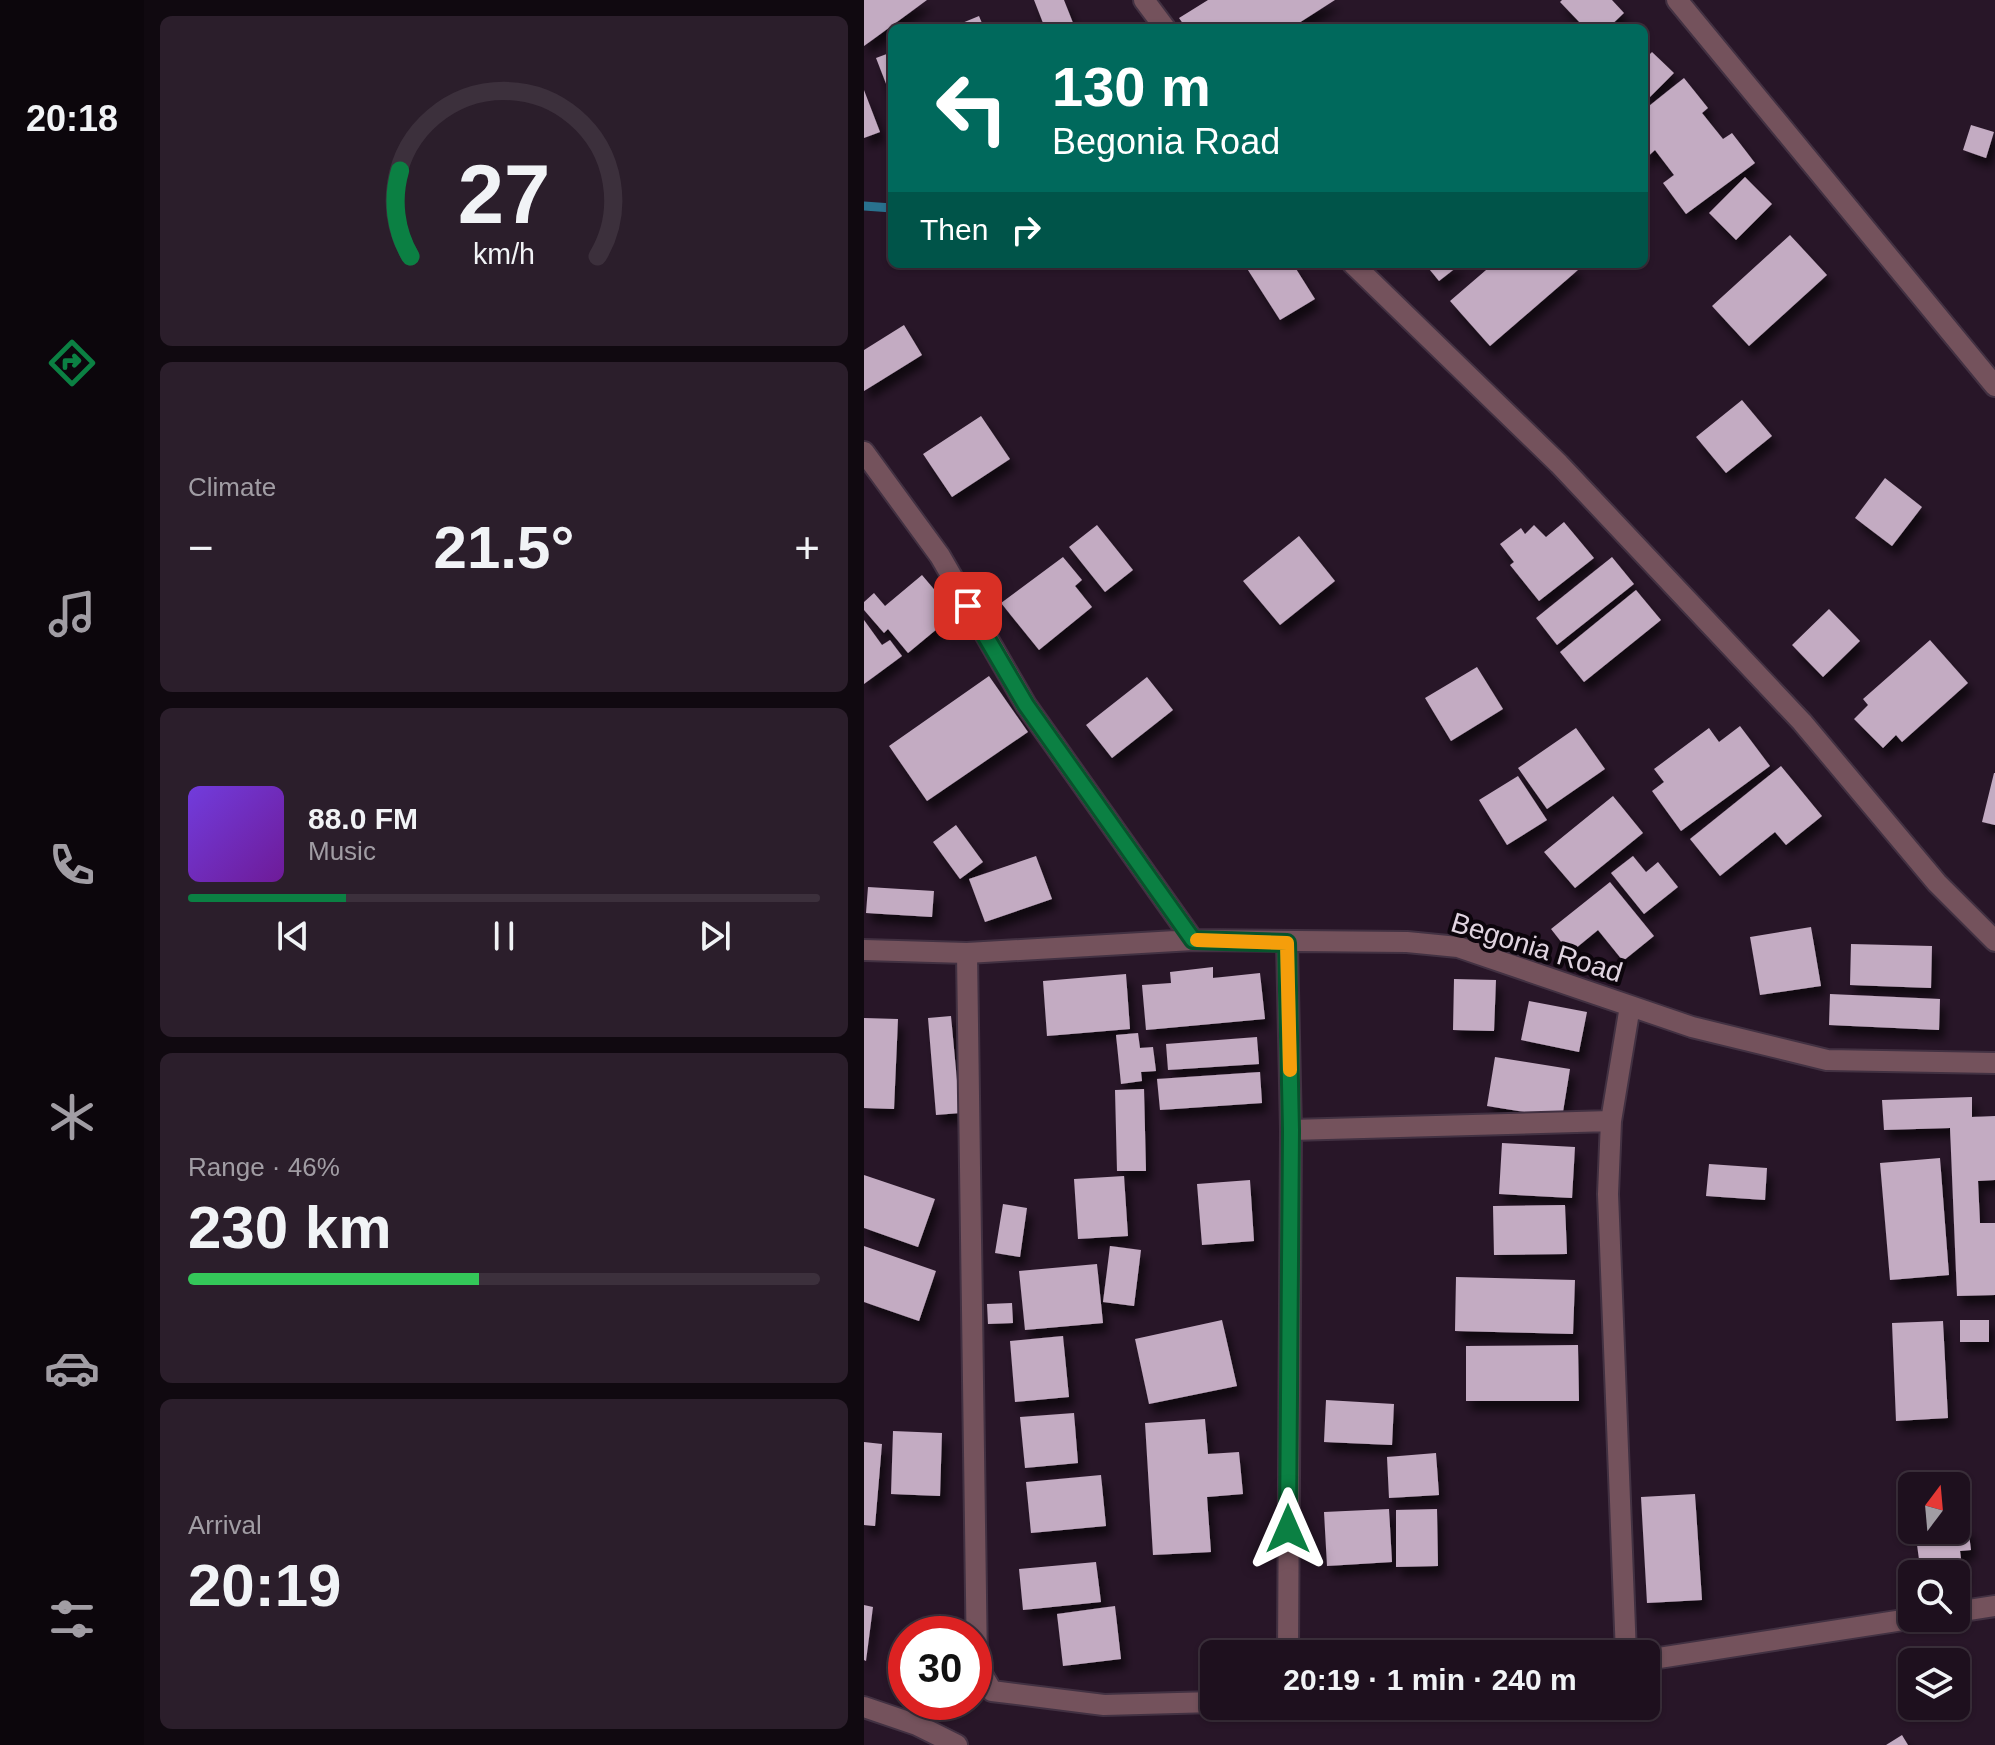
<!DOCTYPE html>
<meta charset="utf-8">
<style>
:root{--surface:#1e101e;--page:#2b1e2b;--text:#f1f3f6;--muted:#a19da4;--line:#3c303c;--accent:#0b8043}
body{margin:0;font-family:Helvetica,sans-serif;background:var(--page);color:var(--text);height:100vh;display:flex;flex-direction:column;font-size:30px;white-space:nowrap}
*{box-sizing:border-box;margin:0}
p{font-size:26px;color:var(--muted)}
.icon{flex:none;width:44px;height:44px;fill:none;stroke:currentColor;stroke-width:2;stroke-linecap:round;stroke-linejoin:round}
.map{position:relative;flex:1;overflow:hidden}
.sheet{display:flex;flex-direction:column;gap:16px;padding:16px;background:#100910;width:720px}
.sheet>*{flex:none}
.hud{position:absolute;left:24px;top:24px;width:760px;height:244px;border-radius:12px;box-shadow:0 2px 6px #0004,0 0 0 2px var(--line);background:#00695c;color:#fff;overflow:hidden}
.needle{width:52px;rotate:16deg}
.buttons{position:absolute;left:1034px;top:1472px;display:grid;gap:16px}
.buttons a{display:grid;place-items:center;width:72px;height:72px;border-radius:12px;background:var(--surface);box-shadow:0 2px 6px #0004,0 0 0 2px var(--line);font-size:40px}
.speed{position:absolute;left:24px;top:1616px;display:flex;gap:16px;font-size:40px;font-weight:700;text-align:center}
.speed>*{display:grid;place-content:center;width:104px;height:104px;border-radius:50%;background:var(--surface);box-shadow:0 2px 6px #0004,0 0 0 2px var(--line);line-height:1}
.speed .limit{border:12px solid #d22;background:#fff;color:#111}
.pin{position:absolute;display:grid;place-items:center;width:68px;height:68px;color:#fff;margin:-34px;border-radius:16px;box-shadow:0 4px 12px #0006}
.me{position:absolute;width:88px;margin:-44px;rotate:0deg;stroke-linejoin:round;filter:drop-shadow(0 0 6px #0008)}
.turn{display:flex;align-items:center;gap:28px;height:168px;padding:0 32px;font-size:36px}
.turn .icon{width:104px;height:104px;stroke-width:2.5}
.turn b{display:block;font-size:56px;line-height:68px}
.then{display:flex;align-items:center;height:76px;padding:0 32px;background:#0003;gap:16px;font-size:30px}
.big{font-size:60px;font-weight:600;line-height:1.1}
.sheet .card{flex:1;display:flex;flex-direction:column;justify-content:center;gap:12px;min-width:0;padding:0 28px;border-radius:12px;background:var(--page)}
.sheet .dial{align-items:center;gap:0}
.dial svg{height:208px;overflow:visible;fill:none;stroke:var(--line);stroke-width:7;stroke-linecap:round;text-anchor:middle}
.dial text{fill:var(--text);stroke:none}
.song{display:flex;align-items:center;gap:24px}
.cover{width:96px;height:96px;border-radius:12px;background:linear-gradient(135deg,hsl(260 70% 55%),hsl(280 70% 35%))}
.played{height:8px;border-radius:4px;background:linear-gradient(90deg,var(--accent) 25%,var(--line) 25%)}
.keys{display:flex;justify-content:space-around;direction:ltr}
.heat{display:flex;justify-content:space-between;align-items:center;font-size:44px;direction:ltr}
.charge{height:12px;border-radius:6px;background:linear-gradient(90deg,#34c759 46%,var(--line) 0)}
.trip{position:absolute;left:336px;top:1640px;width:460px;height:80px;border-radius:12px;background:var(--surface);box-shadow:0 2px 6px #0004,0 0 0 2px var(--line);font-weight:600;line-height:80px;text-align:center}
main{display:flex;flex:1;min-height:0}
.tabs{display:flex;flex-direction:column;width:144px;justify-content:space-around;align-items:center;background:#0c060c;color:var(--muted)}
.tabs .icon{width:56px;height:56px}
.tabs .selected{color:var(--accent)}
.tabs b{font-size:36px;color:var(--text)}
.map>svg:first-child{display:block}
</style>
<main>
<nav class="tabs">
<b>20:18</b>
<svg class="icon selected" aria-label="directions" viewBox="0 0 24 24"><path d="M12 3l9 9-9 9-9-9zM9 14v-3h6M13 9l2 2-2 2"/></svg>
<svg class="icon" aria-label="music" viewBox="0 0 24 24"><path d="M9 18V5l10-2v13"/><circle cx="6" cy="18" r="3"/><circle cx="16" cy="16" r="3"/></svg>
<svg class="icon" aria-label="phone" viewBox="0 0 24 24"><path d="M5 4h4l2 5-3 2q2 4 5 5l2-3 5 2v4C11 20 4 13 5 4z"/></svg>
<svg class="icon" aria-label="climate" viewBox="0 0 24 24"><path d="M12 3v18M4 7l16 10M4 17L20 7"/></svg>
<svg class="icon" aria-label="car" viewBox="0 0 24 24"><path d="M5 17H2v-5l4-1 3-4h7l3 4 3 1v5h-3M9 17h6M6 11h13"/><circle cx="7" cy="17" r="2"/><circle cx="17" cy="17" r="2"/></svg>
<svg class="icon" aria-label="filters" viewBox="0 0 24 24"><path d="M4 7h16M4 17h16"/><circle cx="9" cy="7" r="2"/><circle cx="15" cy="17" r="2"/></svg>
</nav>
<section class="sheet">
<div class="card dial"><svg viewBox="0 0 100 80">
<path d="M14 69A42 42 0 1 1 86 69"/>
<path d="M14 69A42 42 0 0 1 10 36" stroke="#0b8043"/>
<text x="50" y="56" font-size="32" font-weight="700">27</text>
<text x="50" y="72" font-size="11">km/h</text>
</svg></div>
<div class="card"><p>Climate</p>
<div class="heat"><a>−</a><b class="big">21.5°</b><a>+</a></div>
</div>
<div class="card">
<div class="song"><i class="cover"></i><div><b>88.0 FM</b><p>Music</p></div></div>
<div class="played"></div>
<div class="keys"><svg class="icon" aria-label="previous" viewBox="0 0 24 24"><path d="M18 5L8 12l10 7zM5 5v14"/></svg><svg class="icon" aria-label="pause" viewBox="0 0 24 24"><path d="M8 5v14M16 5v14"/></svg><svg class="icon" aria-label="next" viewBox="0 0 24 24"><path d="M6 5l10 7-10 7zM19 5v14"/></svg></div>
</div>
<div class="card"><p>Range · 46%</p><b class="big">230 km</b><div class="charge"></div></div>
<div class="card"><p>Arrival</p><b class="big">20:19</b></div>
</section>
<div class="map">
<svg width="1131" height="1745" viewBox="0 0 1131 1745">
<defs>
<filter id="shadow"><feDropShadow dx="5" dy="9" stdDeviation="4" flood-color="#0009"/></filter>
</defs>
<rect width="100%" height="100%" fill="#281628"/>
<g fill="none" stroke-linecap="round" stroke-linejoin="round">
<!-- stream -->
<path stroke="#29718e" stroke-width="9" d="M 0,206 L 28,208"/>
</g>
<!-- building -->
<path fill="#c3abc2" filter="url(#shadow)" d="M 0,0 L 63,0 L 0,46 Z
M 170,0 L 200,0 L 211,28 L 181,28 Z
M 344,0 L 471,0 L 427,28 L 322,28 L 315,18 Z
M 698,0 L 748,0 L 760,13 L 744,28 L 721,28 L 696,2 Z
M 115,16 L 120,28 L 86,28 Z
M 28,52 L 28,99 L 12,58 Z
M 788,52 L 810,73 L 780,103 L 780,60 Z
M 820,78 L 844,108 L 838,113 L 859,139 L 868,133 L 891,163 L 822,214 L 799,183 L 810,175 L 791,150 L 780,160 L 780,110 Z
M 0,90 L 16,132 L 0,138 Z
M 1107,125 L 1130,132 L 1122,158 L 1099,150 Z
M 881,177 L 908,204 L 872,240 L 845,213 Z
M 926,235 L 963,275 L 885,346 L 848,306 Z
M 387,264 L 429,264 L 451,299 L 416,320 L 382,267 Z
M 561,264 L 597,264 L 575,281 Z
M 629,264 L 708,264 L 714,270 L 626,346 L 586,301 Z
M 40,325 L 58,355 L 0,391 L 0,350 Z
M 878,400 L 908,436 L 862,473 L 832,437 Z
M 117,416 L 146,459 L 88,497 L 59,454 Z
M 1021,478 L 1058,507 L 1028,546 L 991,518 Z
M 700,522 L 730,558 L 675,601 L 646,565 L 650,562 L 636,544 L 657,528 L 661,534 L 670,525 L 682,537 Z
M 233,525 L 269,570 L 241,592 L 205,547 Z
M 435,536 L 471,581 L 416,625 L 379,581 Z
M 199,557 L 218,580 L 211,586 L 228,607 L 175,650 L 137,603 Z
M 748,557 L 770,584 L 693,645 L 672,618 Z
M 58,575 L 91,614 L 44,653 L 24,629 L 20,633 L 0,610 L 0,602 L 10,593 L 21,606 Z
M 772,590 L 797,620 L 720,682 L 696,652 Z
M 965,609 L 996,641 L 959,677 L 928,645 Z
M 0,620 L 18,645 L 26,640 L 38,656 L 0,684 Z
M 1066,640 L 1104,683 L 1038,742 L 1032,735 L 1019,748 L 990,719 L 1004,705 L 999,699 Z
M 613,667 L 639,709 L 587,741 L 561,698 Z
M 125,676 L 164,732 L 63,801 L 25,746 Z
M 283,677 L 309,710 L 248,758 L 222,725 Z
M 876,726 L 906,766 L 817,831 L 788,791 L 800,782 L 790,769 L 845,728 L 855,742 Z
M 712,728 L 741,769 L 683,809 L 654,768 Z
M 917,766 L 958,816 L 922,845 L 911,832 L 856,876 L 826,839 Z
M 1130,773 L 1131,773 L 1131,825 L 1118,822 Z
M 654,776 L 683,820 L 643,845 L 615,800 Z
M 749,796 L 779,833 L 711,888 L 680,852 Z
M 92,825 L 119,862 L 96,879 L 69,842 Z
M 172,856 L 188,899 L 121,922 L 105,879 Z
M 769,856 L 782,872 L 794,862 L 814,887 L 780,914 L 747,873 Z
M 746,882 L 790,936 L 759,961 L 734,930 L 706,953 L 687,929 Z
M 4,887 L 70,891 L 68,917 L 2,913 Z
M 947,927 L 957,986 L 896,995 L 886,937 Z
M 987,944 L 1068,946 L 1067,988 L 986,985 Z
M 349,967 L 349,978 L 396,973 L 401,1019 L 282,1030 L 278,985 L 307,983 L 306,972 Z
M 262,974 L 266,1029 L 183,1036 L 179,981 Z
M 590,979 L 632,980 L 630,1031 L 589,1030 Z
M 966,994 L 1076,999 L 1075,1030 L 965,1025 Z
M 665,1001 L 723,1012 L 715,1052 L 657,1040 Z
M 87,1016 L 96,1113 L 72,1115 L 64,1018 Z
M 0,1018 L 34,1019 L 30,1109 L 0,1108 Z
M 274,1033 L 276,1048 L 289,1047 L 292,1071 L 277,1072 L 278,1081 L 257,1084 L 252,1035 Z
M 393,1037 L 395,1064 L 304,1070 L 302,1044 Z
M 631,1057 L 706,1069 L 698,1118 L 623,1106 Z
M 396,1072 L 398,1103 L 296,1110 L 293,1079 Z
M 280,1089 L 282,1171 L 253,1171 L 251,1090 Z
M 1108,1097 L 1108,1117 L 1131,1116 L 1131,1180 L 1114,1181 L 1116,1223 L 1131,1223 L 1131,1295 L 1093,1296 L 1086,1128 L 1020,1130 L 1018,1100 Z
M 638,1143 L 711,1147 L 708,1198 L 635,1194 Z
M 1076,1158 L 1085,1275 L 1026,1280 L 1016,1163 Z
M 845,1164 L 903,1168 L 901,1200 L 842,1196 Z
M 0,1175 L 71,1199 L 54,1247 L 0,1228 Z
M 260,1176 L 264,1236 L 214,1239 L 210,1179 Z
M 386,1180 L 390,1241 L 338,1245 L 333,1184 Z
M 139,1204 L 163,1208 L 156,1257 L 131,1253 Z
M 701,1205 L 703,1254 L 630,1255 L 629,1206 Z
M 0,1246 L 72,1271 L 55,1321 L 0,1302 Z
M 246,1246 L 277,1250 L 270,1306 L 239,1302 Z
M 233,1264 L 239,1323 L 161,1330 L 155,1271 Z
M 592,1277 L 711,1280 L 709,1334 L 591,1331 Z
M 148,1303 L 149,1323 L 124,1324 L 123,1304 Z
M 358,1320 L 373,1386 L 285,1404 L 271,1339 Z
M 1096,1320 L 1125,1320 L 1125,1342 L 1096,1342 Z
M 1079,1321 L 1084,1418 L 1032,1421 L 1028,1323 Z
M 199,1336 L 205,1397 L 151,1402 L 146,1341 Z
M 714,1345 L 715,1401 L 602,1401 L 602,1346 Z
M 462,1400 L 530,1404 L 528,1445 L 460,1442 Z
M 210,1413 L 214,1463 L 161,1468 L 156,1417 Z
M 341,1419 L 344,1454 L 375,1452 L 379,1494 L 343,1497 L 347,1552 L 289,1555 L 281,1423 Z
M 29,1431 L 78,1433 L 76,1496 L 27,1494 Z
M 0,1442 L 18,1444 L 11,1526 L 0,1525 Z
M 572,1453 L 575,1495 L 525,1498 L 523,1457 Z
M 237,1475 L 242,1526 L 167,1533 L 162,1482 Z
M 831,1494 L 838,1600 L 783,1603 L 777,1497 Z
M 525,1509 L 528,1562 L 463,1566 L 460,1512 Z
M 573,1509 L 574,1566 L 532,1567 L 532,1510 Z
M 1104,1527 L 1107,1550 L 1096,1551 L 1099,1574 L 1057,1574 L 1051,1530 Z
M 232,1562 L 237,1602 L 159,1610 L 155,1569 Z
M 0,1605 L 9,1607 L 2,1661 L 0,1660 Z
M 251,1606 L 257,1659 L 199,1666 L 193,1614 Z
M 532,1646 L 533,1654 L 512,1654 L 512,1649 Z
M 440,1649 L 476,1649 L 476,1654 L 440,1654 Z
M 1038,1735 L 1044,1745 L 1022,1745 Z"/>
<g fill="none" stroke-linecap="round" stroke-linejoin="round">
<!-- minor casing -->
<g stroke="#423142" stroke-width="24">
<path id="minor" d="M 280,0 L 301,28
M 813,0 L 1131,386
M 489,264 L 695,464 L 938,722 L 1073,883 L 1131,941
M 0,452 L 76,556 L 162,705 L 329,940
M 423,943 L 427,1130 L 424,1654
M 0,950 L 103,953 L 329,940 L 543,942 L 594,947 L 828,1027 L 963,1060 L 1131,1063
M 103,953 L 113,1666 L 128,1691 L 240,1705 L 350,1702
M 427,1130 L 747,1121
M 1092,1612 L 1131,1606
M 762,1654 L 744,1194 L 747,1121 L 766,1006
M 782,1660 L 1052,1618
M 0,1707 L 53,1725 L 93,1745"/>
</g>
<!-- minor -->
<use href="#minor" stroke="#74525c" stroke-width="20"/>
</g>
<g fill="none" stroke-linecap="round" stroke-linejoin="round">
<!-- route casing -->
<g stroke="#07532c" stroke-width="20">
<path id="route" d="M 104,606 L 162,705 L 329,940 L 423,943 L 427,1130 L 424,1529"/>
</g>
<!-- route -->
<use href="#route" stroke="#0b8043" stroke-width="14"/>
<!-- slow -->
<path stroke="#f59e0b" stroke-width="14" d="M 333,940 L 423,943 L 426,1070"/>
</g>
<g text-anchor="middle" stroke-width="8" stroke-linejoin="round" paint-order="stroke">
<!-- street labels -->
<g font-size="28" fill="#e0d4e0" stroke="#0c050c">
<text transform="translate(673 947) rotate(17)" y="10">Begonia Road</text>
</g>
</g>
</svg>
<div class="buttons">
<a><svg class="needle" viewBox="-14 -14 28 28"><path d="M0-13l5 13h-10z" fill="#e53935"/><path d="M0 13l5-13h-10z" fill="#a19da4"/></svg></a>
<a><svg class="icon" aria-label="search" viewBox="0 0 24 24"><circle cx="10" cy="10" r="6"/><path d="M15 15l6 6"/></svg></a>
<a><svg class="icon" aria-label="layers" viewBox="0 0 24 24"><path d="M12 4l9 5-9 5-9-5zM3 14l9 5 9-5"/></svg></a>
</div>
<div class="speed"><div class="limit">30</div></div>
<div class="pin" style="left:104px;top:606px;background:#d93025"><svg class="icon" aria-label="arrive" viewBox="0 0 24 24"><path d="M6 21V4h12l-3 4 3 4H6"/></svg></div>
<svg class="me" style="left:424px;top:1529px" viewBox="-20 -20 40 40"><path d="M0-17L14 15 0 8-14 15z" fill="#0b8043" stroke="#fff" stroke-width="4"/></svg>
<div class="trip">20:19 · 1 min · 240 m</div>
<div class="hud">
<div class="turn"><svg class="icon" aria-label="left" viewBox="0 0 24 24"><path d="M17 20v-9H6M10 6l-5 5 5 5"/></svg><div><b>130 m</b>Begonia Road</div></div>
<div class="then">Then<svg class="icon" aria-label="right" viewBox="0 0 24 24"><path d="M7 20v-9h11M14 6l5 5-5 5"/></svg></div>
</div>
</div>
</main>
